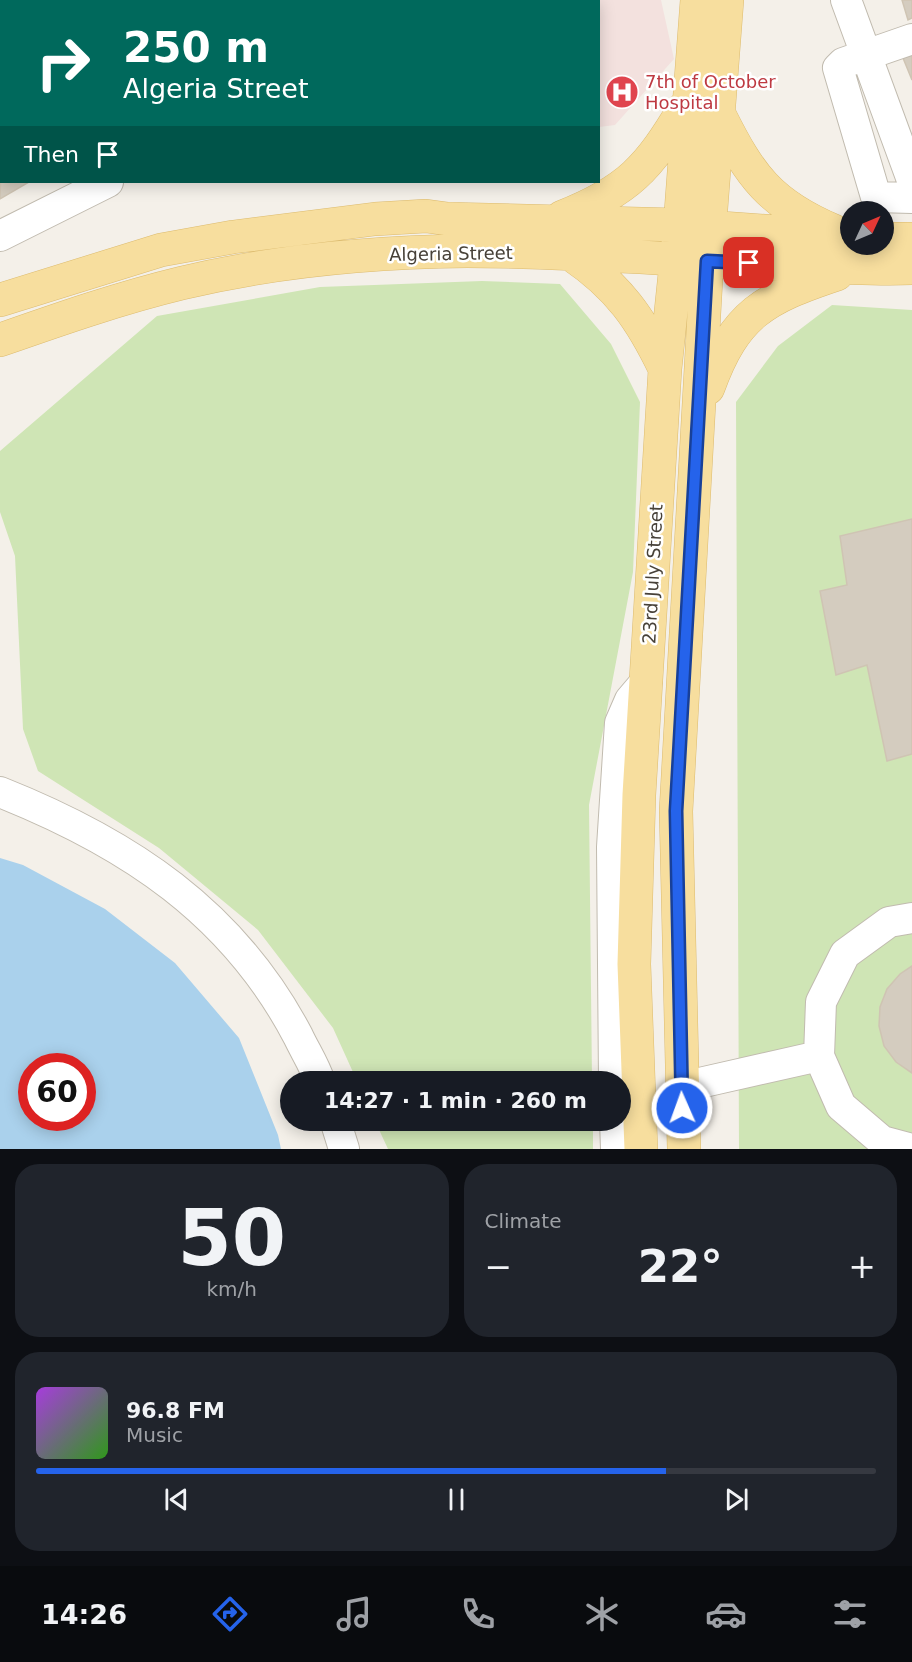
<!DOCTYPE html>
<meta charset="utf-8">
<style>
:root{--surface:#171b24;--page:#20242c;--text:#f1f3f6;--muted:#9ea1a6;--line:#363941;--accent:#2563eb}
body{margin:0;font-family:"DejaVu Sans",sans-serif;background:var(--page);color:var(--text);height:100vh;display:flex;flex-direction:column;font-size:22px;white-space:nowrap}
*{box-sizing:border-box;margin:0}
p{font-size:20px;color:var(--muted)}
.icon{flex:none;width:33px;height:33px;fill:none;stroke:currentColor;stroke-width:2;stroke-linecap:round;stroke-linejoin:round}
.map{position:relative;height:1149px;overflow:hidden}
.details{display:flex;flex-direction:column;gap:15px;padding:15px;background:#0d0f14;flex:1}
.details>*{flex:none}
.hud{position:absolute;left:0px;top:0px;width:600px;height:183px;box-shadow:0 3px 15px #0003;background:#00695c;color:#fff;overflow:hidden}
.needle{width:39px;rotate:46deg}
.fabs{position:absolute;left:840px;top:201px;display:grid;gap:12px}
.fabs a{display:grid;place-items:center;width:54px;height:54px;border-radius:50%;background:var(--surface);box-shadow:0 3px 15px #0003;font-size:30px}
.speed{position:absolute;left:18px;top:1053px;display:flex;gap:12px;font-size:30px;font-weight:700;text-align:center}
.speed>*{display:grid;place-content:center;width:78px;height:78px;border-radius:50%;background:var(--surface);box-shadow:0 3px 15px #0003;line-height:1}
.speed .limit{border:9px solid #d22;background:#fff;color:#111}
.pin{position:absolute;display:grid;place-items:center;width:51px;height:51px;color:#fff;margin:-26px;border-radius:12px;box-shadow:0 3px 9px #0006}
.me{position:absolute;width:66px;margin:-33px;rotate:358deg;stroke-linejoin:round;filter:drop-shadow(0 0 4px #0008)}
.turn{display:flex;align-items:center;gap:21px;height:126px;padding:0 24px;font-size:27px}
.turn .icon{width:78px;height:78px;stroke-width:2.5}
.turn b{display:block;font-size:42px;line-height:51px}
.then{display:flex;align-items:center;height:57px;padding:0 24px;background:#0003;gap:12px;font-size:22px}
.big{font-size:45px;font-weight:700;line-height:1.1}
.details .widget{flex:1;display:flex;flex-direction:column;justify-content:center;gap:9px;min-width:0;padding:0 21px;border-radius:24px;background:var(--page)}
.details .dial{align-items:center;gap:0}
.dial b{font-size:78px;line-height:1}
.song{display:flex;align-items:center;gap:18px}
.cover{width:72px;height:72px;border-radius:9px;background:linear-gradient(135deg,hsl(280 70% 55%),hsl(110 70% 35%))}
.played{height:6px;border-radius:3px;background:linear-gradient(90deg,var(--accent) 75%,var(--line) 75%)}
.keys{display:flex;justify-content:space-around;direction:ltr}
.heat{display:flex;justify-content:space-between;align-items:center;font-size:33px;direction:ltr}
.details .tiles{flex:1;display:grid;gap:15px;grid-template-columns:1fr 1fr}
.widget:last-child{grid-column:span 2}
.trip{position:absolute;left:280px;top:1071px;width:351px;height:60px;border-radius:30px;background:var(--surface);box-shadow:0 3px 15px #0003;font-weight:700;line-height:60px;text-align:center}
.menu{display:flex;height:96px;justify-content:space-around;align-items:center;background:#090b0e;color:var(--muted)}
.menu .icon{width:42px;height:42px}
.menu .selected{color:var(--accent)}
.menu b{font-size:27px;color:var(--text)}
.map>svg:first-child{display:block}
</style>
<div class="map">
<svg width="912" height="1149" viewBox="0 0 912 1149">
<rect width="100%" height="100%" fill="#f4f0e9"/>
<!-- medical -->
<path fill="#f3e1de" d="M 138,0 L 661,0 L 674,59 L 615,125 L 599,127 L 598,2 L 136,2 Z"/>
<!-- green -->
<path fill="#cfe5b5" d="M 482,281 L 560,284 L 611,344 L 640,402 L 633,572 L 589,805 L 592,1081 L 357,1081 L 333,1028 L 258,930 L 159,848 L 38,771 L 23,729 L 15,556 L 0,512 L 0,451 L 157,316 L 320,287 Z
M 832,305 L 912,310 L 912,1149 L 739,1149 L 736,402 L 778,346 Z
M 375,1121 L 593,1121 L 593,1149 L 388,1149 Z"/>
<!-- water -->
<path fill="#aad1ec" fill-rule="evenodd" d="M 0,858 L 23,865 L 105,909 L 175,963 L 239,1038 L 278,1135 L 281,1149 L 0,1149 ZM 32,1066 L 82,1066 L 82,1118 L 32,1118 Z"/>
<!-- building -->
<path fill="#d4ccbf" stroke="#cfc4b3" stroke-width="1.5" d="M 0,0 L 19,2 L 2,2 L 0,38 Z
M 902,0 L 912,0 L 912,18 L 908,20 Z
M 912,55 L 912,80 L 903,58 Z
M 2,126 L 2,182 L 29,182 L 0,199 Z
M 912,519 L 912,754 L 887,761 L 867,665 L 836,675 L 820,591 L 847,585 L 840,536 Z
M 912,966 L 912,1073 L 896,1062 L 884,1046 L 879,1026 L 880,1007 L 887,989 L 900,974 Z"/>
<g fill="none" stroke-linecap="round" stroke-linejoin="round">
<!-- minor casing -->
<g stroke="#c1bbaf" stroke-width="32">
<path id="minor" d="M 46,0 L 47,2
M 278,0 L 279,2
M 376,0 L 377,2
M 846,0 L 912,180
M 107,2 L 109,0
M 341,2 L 344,0
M 444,2 L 447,0
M 573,2 L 574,0
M 912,39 L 843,63 L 838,68 L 876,197 L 912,198
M 0,236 L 108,182
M 0,792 C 128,843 233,912 298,1036 C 305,1051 315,1066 320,1082
M 614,1082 L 612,847 L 620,723 L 630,700 L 647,680
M 682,1087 L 819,1056
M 335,1120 L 344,1149
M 615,1120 L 616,1149
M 912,1149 L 882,1141 L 841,1106 L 819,1056 L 821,1002 L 845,954 L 889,922 L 912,918"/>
</g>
<!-- major casing -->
<g stroke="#dcbb6f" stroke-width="34">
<path id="major" d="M 720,116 C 750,176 770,204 834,231
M 562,217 C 628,191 649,168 685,107
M 884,239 L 912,239
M 572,255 C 619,287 641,319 665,369
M 0,300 L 161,250 L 233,237 L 375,219 L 426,216 L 448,219 L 680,225 L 850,237
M 0,340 C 60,319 120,298 182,283 C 274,261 372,252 467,251 C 569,251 671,260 773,264 C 819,266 866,270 912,268
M 708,388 C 735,313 765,298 837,274
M 641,1149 L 634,964 L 639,795 L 665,369 L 680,225 L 697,0
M 684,1149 L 676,811 L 707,261 L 727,0"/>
</g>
<!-- minor -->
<use href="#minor" stroke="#fff" stroke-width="30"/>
<!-- major -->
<use href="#major" stroke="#f7de9e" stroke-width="33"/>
</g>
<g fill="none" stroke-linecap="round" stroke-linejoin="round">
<!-- route casing -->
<g stroke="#184099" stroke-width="15">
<path id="route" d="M 682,1108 L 676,811 L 707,261 L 749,263"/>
</g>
<!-- route -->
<use href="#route" stroke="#2563eb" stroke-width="10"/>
</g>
<!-- icons -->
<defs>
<g id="hospital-disc" transform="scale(1.725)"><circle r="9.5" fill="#e0444e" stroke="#fff"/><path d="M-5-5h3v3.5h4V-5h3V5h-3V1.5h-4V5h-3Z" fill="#fff"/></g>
</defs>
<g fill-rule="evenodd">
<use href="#hospital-disc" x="622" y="92"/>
</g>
<g text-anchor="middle" stroke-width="5" stroke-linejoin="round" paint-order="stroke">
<!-- health labels -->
<g font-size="18" fill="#be3a42" stroke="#fff" text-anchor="start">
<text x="645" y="88">7th of October<tspan x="645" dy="21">Hospital</tspan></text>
</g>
<!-- street labels -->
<g font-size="18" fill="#474138" stroke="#fff">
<text transform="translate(451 254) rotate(-1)" y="6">Algeria Street</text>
<text transform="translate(653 574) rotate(-87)" y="6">23rd July Street</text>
</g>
</g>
</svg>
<div class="fabs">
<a><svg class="needle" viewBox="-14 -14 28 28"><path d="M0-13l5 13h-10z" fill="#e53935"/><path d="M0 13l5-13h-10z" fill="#9ea1a6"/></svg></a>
</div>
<div class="speed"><div class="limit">60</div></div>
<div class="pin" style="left:749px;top:263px;background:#d93025"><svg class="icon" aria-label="arrive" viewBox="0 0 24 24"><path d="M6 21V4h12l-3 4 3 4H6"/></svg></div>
<svg class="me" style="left:682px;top:1108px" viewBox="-20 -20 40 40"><circle r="17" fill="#2563eb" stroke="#fff" stroke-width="3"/><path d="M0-11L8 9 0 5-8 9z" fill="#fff"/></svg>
<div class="trip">14:27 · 1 min · 260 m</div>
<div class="hud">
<div class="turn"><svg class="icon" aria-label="right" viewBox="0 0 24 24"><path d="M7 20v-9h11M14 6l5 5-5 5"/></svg><div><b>250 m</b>Algeria Street</div></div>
<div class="then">Then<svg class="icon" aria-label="arrive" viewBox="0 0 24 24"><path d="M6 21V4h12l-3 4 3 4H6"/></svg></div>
</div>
</div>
<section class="details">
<div class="tiles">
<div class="widget dial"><b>50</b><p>km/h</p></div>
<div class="widget"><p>Climate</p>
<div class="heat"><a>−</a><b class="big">22°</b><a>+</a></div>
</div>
<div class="widget">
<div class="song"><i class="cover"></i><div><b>96.8 FM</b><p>Music</p></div></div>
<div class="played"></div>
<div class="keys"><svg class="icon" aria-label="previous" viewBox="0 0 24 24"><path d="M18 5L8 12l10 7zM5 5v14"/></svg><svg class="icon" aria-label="pause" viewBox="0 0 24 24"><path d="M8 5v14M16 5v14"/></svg><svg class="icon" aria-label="next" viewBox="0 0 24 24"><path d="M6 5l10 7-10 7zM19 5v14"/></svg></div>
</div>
</div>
</section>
<nav class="menu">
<b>14:26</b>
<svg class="icon selected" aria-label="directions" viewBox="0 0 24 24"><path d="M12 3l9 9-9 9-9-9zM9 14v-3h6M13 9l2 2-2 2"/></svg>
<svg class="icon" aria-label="music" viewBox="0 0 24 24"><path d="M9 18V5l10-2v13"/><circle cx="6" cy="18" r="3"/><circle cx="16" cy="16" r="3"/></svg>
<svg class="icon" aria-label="phone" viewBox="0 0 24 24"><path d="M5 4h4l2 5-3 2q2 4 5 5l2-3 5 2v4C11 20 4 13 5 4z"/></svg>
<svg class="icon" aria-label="climate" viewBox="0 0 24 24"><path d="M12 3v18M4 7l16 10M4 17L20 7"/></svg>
<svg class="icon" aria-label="car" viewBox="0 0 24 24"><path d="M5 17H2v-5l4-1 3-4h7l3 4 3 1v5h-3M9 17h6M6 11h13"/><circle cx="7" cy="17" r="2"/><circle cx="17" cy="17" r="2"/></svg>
<svg class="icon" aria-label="filters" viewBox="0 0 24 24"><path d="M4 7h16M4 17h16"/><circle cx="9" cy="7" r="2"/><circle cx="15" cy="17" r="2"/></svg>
</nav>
